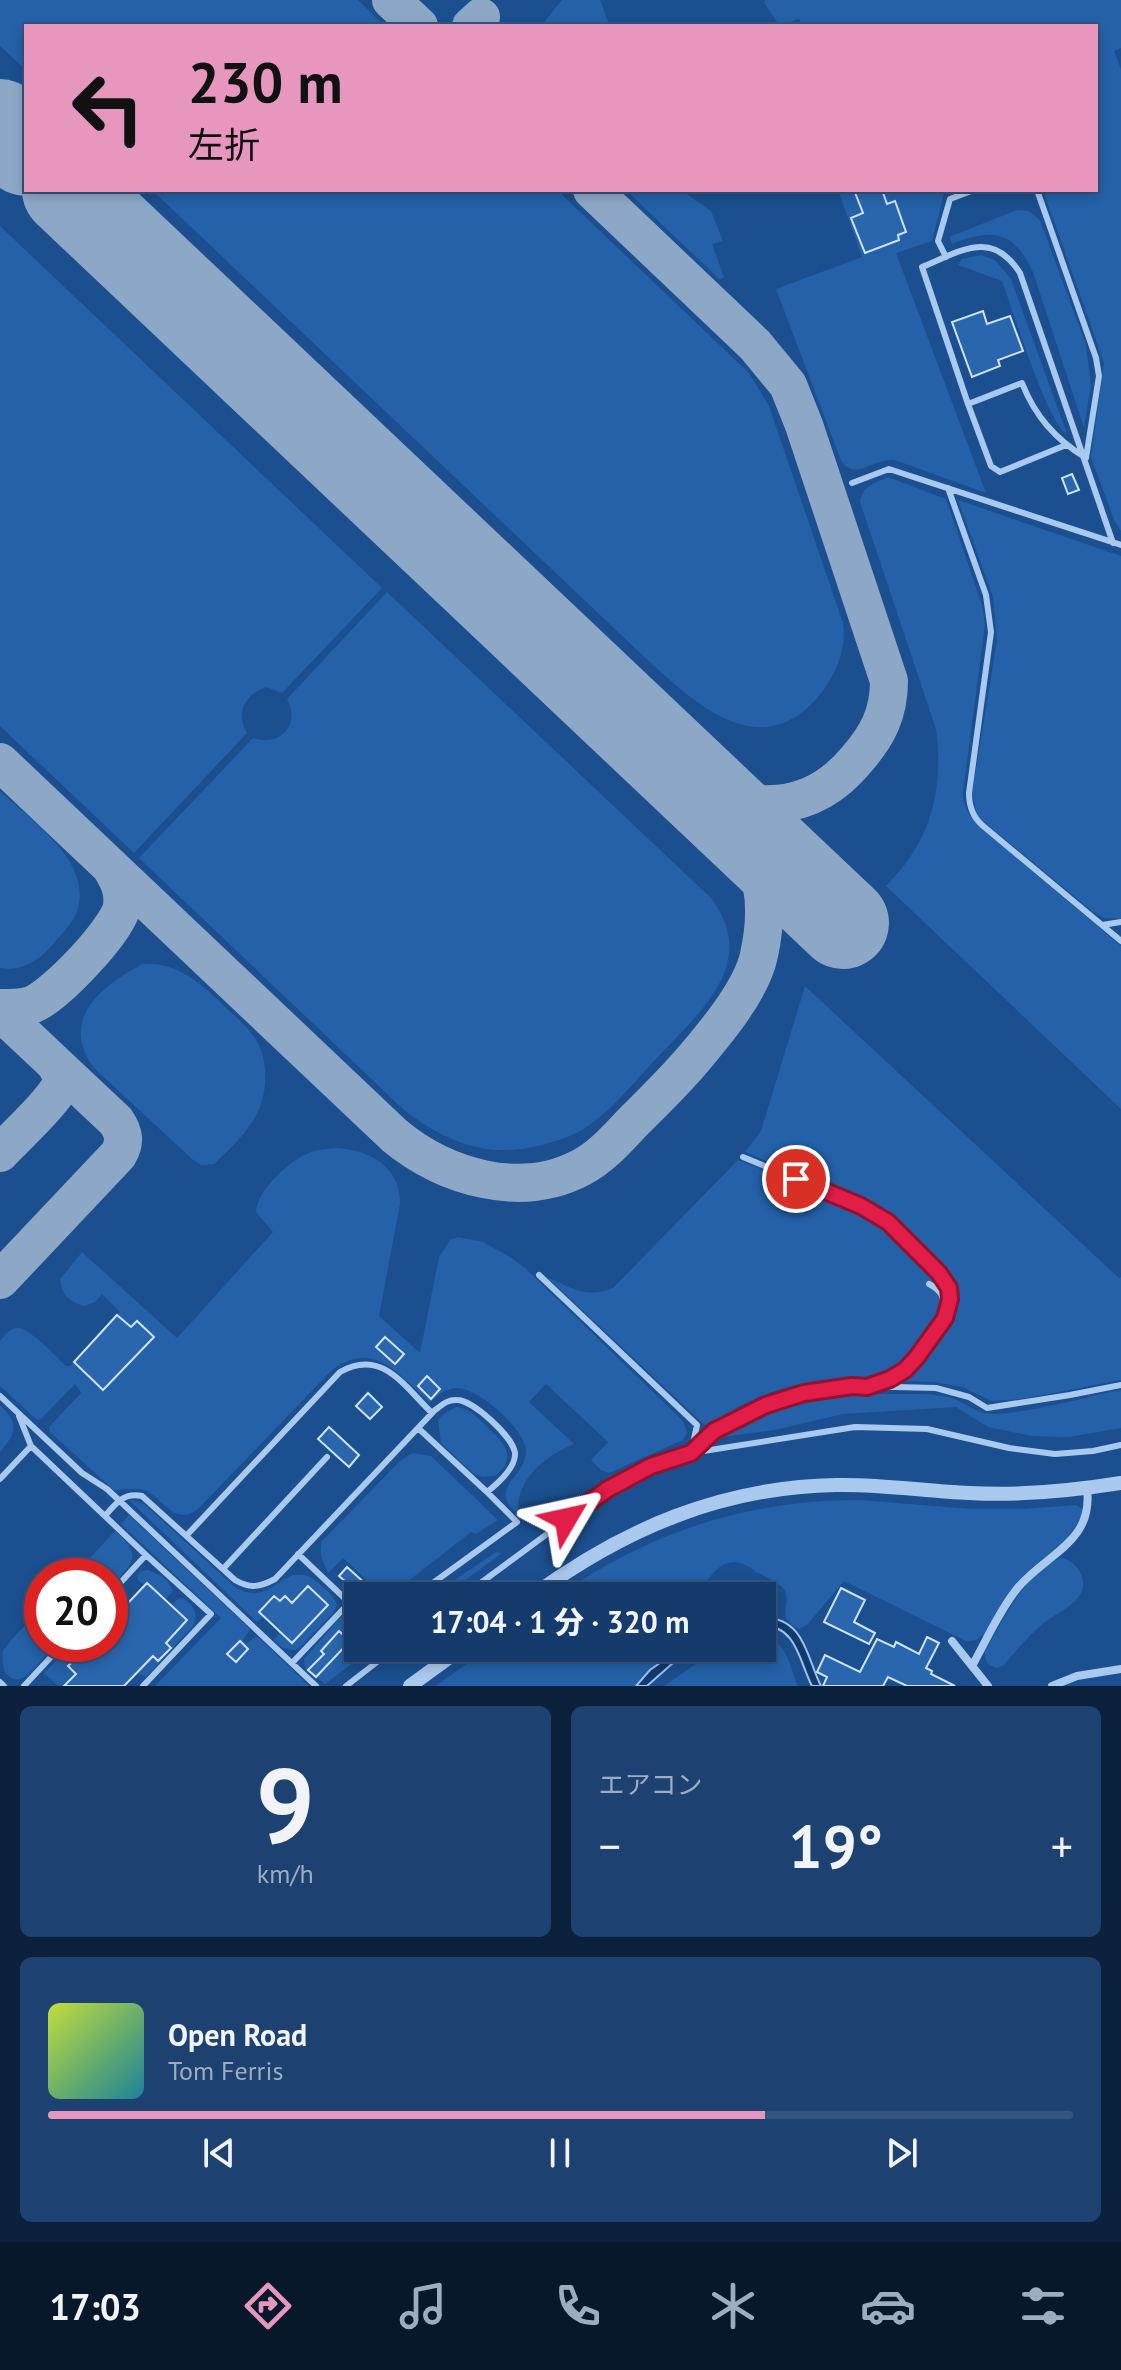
<!DOCTYPE html>
<html lang="ja">
<meta charset="utf-8">
<style>
:root{--surface:#143b6b;--page:#1d4271;--text:#f1f3f6;--muted:#9dadc1;--line:#33557e;--accent:#e797bd}
body{margin:0;font-family:"PT Sans","Noto Sans JP",sans-serif;background:var(--page);color:var(--text);height:100vh;display:flex;flex-direction:column;font-size:30px;white-space:nowrap}
*{box-sizing:border-box;margin:0}
p{font-size:26px;color:var(--muted)}
.icon{flex:none;width:44px;height:44px;fill:none;stroke:currentColor;stroke-width:2;stroke-linecap:round;stroke-linejoin:round}
.map{position:relative;height:1686px;overflow:hidden}
.details{display:flex;flex-direction:column;gap:20px;padding:20px;background:#0b203b;flex:1}
.details>*{flex:none}
.banner{position:absolute;left:24px;top:24px;width:1074px;height:168px;border-radius:0px;box-shadow:0 4px 12px #0003,0 0 0 2px var(--line);background:#e797bd;color:#111;overflow:hidden}
.speed{position:absolute;left:24px;top:1558px;display:flex;gap:16px;font-size:40px;font-weight:700;text-align:center}
.speed>*{display:grid;place-content:center;width:104px;height:104px;border-radius:50%;background:var(--surface);box-shadow:0 4px 12px #0003,0 0 0 2px var(--line);line-height:1}
.speed .limit{border:12px solid #d22;background:#fff;color:#111}
.pin{position:absolute;display:grid;place-items:center;width:68px;height:68px;color:#fff;margin:-34px;border:4px solid #fff;border-radius:50%;box-shadow:0 2px 8px #0007}
.me{position:absolute;width:88px;margin:-44px;rotate:54deg;stroke-linejoin:round;filter:drop-shadow(0 0 6px #0008)}
.turn{display:flex;align-items:center;gap:28px;height:168px;padding:0 32px;font-size:36px}
.turn .icon{width:104px;height:104px;stroke-width:2.5}
.turn b{display:block;font-size:56px;line-height:68px}
.big{font-size:60px;font-weight:800;line-height:1.1}
.details .tile{flex:1;display:flex;flex-direction:column;justify-content:center;gap:12px;min-width:0;padding:0 28px;border-radius:12px;background:var(--page)}
.details .dial{align-items:center;gap:0}
.dial b{font-size:104px;line-height:1}
.song{display:flex;align-items:center;gap:24px}
.cover{width:96px;height:96px;border-radius:12px;background:linear-gradient(135deg,hsl(70 70% 55%),hsl(190 70% 35%))}
.played{height:8px;border-radius:4px;background:linear-gradient(90deg,var(--accent) 70%,var(--line) 70%)}
.keys{display:flex;justify-content:space-around;direction:ltr}
.heat{display:flex;justify-content:space-between;align-items:center;font-size:44px;direction:ltr}
.details .tiles{flex:1;display:grid;gap:20px;grid-template-columns:1fr 1fr}
.tile:last-child{grid-column:span 2}
.trip{position:absolute;left:344px;top:1582px;width:432px;height:80px;border-radius:0px;background:var(--surface);box-shadow:0 4px 12px #0003,0 0 0 2px var(--line);font-weight:800;line-height:80px;text-align:center}
.tabs{display:flex;height:128px;justify-content:space-around;align-items:center;background:#08182b;color:var(--muted)}
.tabs .icon{width:56px;height:56px}
.tabs .current{color:var(--accent)}
.tabs b{font-size:36px;color:var(--text)}
.map>svg:first-child{display:block}
</style>
<div class="map">
<svg width="1121" height="1686" viewBox="0 0 1121 1686">
<rect width="100%" height="100%" fill="#1b4f8f"/>
<!-- green -->
<path fill="#2461a8" d="M 0,0 L 358,0 L 385,26 L 26,26 L 26,70 L 0,46 Z
M 562,0 L 600,0 L 610,26 L 543,26 L 548,17 Z
M 765,0 L 1121,0 L 1121,48 L 1114,51 L 1121,69 L 1121,531 L 1115,522 L 1091,457 L 1104,363 L 1043,190 L 1096,190 L 1096,26 L 802,26 L 799,19 L 780,26 L 764,3 Z
M 152,190 L 557,190 L 749,373 L 769,406 L 843,623 C 847,647 837,672 822,692 C 760,772 688,697 637,650 Z
M 626,190 L 681,190 L 711,211 L 723,241 L 712,244 L 724,277 L 720,280 Z
M 838,190 L 945,190 L 932,241 L 896,253 L 986,493 L 895,460 C 875,457 853,484 840,458 L 776,289 L 862,257 Z
M 1017,210 L 1029,211 L 1040,220 L 1086,345 L 1091,385 L 1084,428 L 1033,272 C 1013,230 992,228 952,244 L 949,237 Z
M 0,226 L 382,588 L 282,693 L 266,687 C 245,695 235,713 247,733 L 134,853 L 0,726 Z
M 981,255 L 995,260 L 1011,279 L 1067,434 C 1048,425 1012,308 1002,281 L 958,265 L 962,259 Z
M 888,477 L 946,499 L 982,605 L 985,625 L 963,792 C 963,807 968,814 978,825 L 1121,946 L 1121,1109 L 886,886 C 931,841 944,791 936,729 L 860,502 C 862,486 875,483 888,477 Z
M 958,500 L 1121,556 L 1121,919 L 1103,918 L 1092,911 L 978,817 L 972,794 L 997,640 L 993,597 Z
M 387,592 L 711,898 C 760,963 700,1012 657,1058 C 634,1082 611,1112 582,1130 C 570,1137 556,1141 542,1145 C 488,1159 448,1143 405,1111 L 139,858 L 253,738 C 280,747 301,725 287,699 Z
M 0,791 C 32,822 96,863 76,914 C 71,925 61,935 53,944 C 40,960 22,972 0,968 Z
M 142,964 C 174,962 196,979 218,1000 C 229,1011 243,1022 253,1035 C 261,1046 264,1057 265,1070 C 268,1113 244,1136 214,1164 L 201,1165 L 192,1159 L 94,1068 C 59,1020 100,987 142,964 Z
M 805,986 L 1119,1278 L 1121,1277 L 1121,1380 L 1022,1399 L 992,1401 L 962,1387 L 934,1382 L 906,1381 L 916,1365 L 903,1362 C 895,1368 886,1375 877,1378 C 861,1383 844,1378 827,1380 C 787,1384 738,1400 709,1429 L 547,1277 C 571,1288 587,1299 613,1288 L 738,1160 L 795,1183 L 798,1175 L 745,1152 L 761,1131 Z
M 337,1148 C 370,1150 401,1167 400,1204 L 379,1316 L 420,1353 L 439,1257 L 450,1240 L 458,1237 L 483,1242 L 510,1257 L 525,1268 L 683,1421 L 687,1432 L 683,1440 L 609,1473 L 601,1470 L 591,1460 L 608,1442 L 546,1384 L 529,1402 L 574,1444 C 545,1456 513,1481 519,1516 C 486,1485 525,1481 526,1451 C 526,1430 477,1386 456,1388 C 445,1389 437,1395 430,1403 C 399,1375 375,1339 332,1370 L 199,1508 C 173,1530 163,1494 141,1489 C 133,1488 122,1490 114,1490 L 50,1432 L 49,1427 L 81,1393 L 75,1384 L 41,1419 L 37,1420 L 0,1386 L 0,1341 C 4,1336 8,1330 15,1328 C 28,1325 56,1357 66,1366 L 70,1366 L 120,1312 L 102,1294 L 95,1302 L 84,1306 C 70,1302 61,1295 60,1279 L 82,1252 L 177,1338 L 273,1232 L 256,1212 C 256,1191 292,1158 311,1152 C 319,1149 328,1149 337,1148 Z
M 1121,1390 L 1121,1428 L 1069,1437 L 1032,1436 L 988,1427 L 956,1407 L 843,1414 L 775,1430 L 722,1437 C 777,1403 829,1393 893,1394 C 910,1394 931,1393 948,1397 C 963,1401 979,1415 994,1414 C 1037,1412 1079,1398 1121,1390 Z
M 0,1405 C 19,1423 17,1433 0,1452 Z
M 456,1407 C 470,1408 478,1418 488,1428 C 505,1444 518,1457 495,1476 L 482,1477 L 474,1474 L 458,1459 L 441,1443 L 438,1420 L 443,1414 Z
M 412,1453 L 431,1456 L 498,1520 L 476,1534 L 471,1532 L 393,1593 L 395,1596 L 384,1596 L 343,1558 L 328,1573 C 323,1561 318,1553 322,1541 L 399,1462 Z
M 132,1500 L 144,1504 L 236,1588 C 277,1610 283,1552 321,1585 C 328,1591 334,1596 337,1605 L 334,1612 L 301,1646 L 295,1650 L 283,1648 L 274,1640 L 280,1632 L 264,1616 L 257,1622 L 130,1501 Z
M 859,1500 L 972,1509 L 1023,1509 L 1076,1505 L 1082,1509 L 1083,1513 C 1067,1549 1034,1559 1012,1589 C 1000,1605 989,1645 966,1641 L 844,1581 L 807,1625 L 799,1629 C 771,1616 797,1601 781,1586 C 774,1581 766,1577 758,1573 C 752,1569 743,1562 735,1562 C 716,1562 706,1582 700,1596 L 558,1596 C 648,1532 748,1500 859,1500 Z
M 129,1515 L 250,1629 L 243,1640 L 247,1644 L 253,1638 L 258,1637 L 309,1686 L 155,1686 L 221,1618 L 121,1524 Z
M 115,1531 C 144,1557 133,1563 110,1587 L 110,1576 L 73,1576 Z
M 496,1552 L 502,1553 L 444,1596 L 431,1596 Z
M 1061,1558 C 1078,1561 1090,1582 1079,1596 C 1071,1608 1055,1614 1044,1623 C 1029,1635 1017,1650 1004,1665 L 997,1668 L 989,1665 L 985,1658 L 985,1651 C 1005,1617 1023,1575 1061,1558 Z
M 147,1570 C 158,1573 170,1580 173,1591 L 165,1600 L 138,1580 L 137,1575 L 140,1572 Z
M 183,1598 C 194,1606 199,1613 193,1626 L 146,1677 L 137,1673 L 186,1621 L 171,1606 L 178,1599 Z
M 42,1609 L 42,1644 L 56,1644 C 46,1654 36,1668 25,1677 C 7,1686 0,1667 3,1651 C 13,1636 29,1622 42,1609 Z
M 348,1614 L 358,1619 L 358,1648 L 365,1648 L 358,1659 L 325,1684 L 305,1668 L 304,1659 L 340,1618 Z
M 762,1637 C 788,1640 789,1666 798,1686 L 664,1686 L 700,1661 L 731,1648 L 762,1648 Z
M 488,1648 L 675,1648 L 634,1686 L 436,1686 Z
M 62,1655 L 72,1662 L 69,1665 L 90,1686 L 58,1686 L 44,1673 Z"/>
<!-- water -->
<path fill="#123a6d" stroke="#9cc4f0" stroke-width="2" d="M 762,1617 C 805,1618 806,1656 821,1686 L 812,1686 C 799,1661 797,1626 762,1625 Z
M 681,1648 L 699,1648 L 674,1662 L 647,1686 L 636,1686 L 650,1670 Z"/>
<g fill="none" stroke-linecap="round" stroke-linejoin="round">
<!-- taxiway -->
<path stroke="#8da7c7" stroke-width="38" d="M 391,0 L 419,26
M 471,26 L 481,17 L 474,26
M 592,190 L 755,345 L 788,385 L 804,425 L 889,681 C 889,713 878,735 857,759 C 812,814 748,817 691,778
M 0,762 L 395,1136 C 445,1177 521,1200 582,1167 C 601,1157 617,1139 632,1123 C 653,1102 675,1081 695,1057 C 717,1031 752,989 759,955 C 771,899 762,871 736,821
M 0,1008 C 10,1008 21,1009 31,1005 C 53,998 119,929 122,906 C 124,890 118,879 110,866
M 0,1012 L 116,1121 C 124,1133 126,1142 118,1155 L 0,1280
M 0,1153 C 12,1140 61,1095 62,1081 C 62,1074 58,1069 55,1064"/>
<!-- runway -->
<path stroke="#8da7c7" stroke-width="92" d="M 0,125 L 26,150
M 68,190 L 843,923"/>
</g>
<!-- building -->
<path fill="#2a66ad" stroke="#cfe3fa" stroke-width="2" d="M 854,190 L 882,190 L 887,204 L 895,201 L 906,232 L 898,235 L 899,240 L 865,253 L 851,218 L 863,213 Z
M 983,311 L 987,324 L 1010,316 L 1023,351 L 998,360 L 1000,366 L 972,377 L 952,322 Z
M 1072,474 L 1079,490 L 1068,494 L 1062,478 Z
M 117,1315 L 131,1327 L 137,1321 L 154,1337 L 103,1390 L 74,1362 Z
M 385,1337 L 404,1354 L 395,1364 L 376,1347 Z
M 427,1376 L 440,1389 L 431,1399 L 418,1386 Z
M 368,1393 L 382,1407 L 370,1419 L 356,1406 Z
M 329,1427 L 359,1455 L 349,1467 L 318,1439 Z
M 347,1567 L 379,1596 L 362,1596 L 339,1576 Z
M 147,1583 L 187,1620 L 166,1643 L 171,1648 L 158,1661 L 153,1656 L 124,1686 L 64,1686 L 76,1674 L 68,1666 L 83,1651 L 76,1644 L 110,1644 L 110,1622 Z
M 308,1586 L 328,1605 L 292,1643 L 259,1612 L 274,1596 L 280,1601 L 285,1596 L 292,1603 Z
M 841,1588 L 865,1600 L 854,1622 L 875,1633 L 869,1644 L 824,1622 Z
M 339,1631 L 350,1641 L 316,1677 L 308,1670 L 324,1654 L 321,1651 Z
M 927,1637 L 939,1643 L 926,1668 L 932,1671 L 931,1674 L 955,1686 L 907,1686 L 888,1677 L 883,1686 L 823,1686 L 827,1677 L 817,1672 L 825,1655 L 860,1672 L 877,1639 L 894,1647 L 896,1642 L 919,1654 Z
M 240,1641 L 248,1649 L 236,1662 L 227,1654 Z"/>
<g fill="none" stroke-linecap="round" stroke-linejoin="round">
<!-- service -->
<path stroke="#a9c9ee" stroke-width="6" d="M 1037,190 L 1096,358 L 1099,376 L 1086,458 C 1055,439 1035,416 1022,383 L 968,404 L 922,267 C 961,251 992,229 1020,273 L 1113,543
M 946,257 L 938,241 L 950,199 L 974,190
M 968,404 L 991,466 L 1000,472 L 1066,445
M 852,483 L 889,469 L 1121,545
M 948,488 L 986,595 L 991,632 L 969,793 C 969,806 972,816 982,825 L 1121,941
M 1102,925 L 1121,922
M 743,1157 L 861,1206 L 888,1222 L 939,1273 L 949,1288 L 950,1299 L 945,1318 L 934,1333
M 539,1275 L 697,1425 L 691,1453 L 714,1431 L 766,1405 L 804,1393 L 852,1386 L 936,1388 L 969,1397 L 987,1408 L 1070,1395 L 1121,1385
M 929,1284 C 943,1291 944,1298 943,1312
M 874,1384 C 903,1375 921,1356 936,1329
M 0,1396 L 82,1473 L 107,1489 L 316,1686
M 19,1416 L 31,1446
M 0,1479 L 31,1446 L 146,1555
M 105,1516 C 116,1503 124,1492 142,1496 L 235,1580 C 250,1589 260,1587 275,1579 L 435,1410 C 442,1405 448,1399 457,1400 C 473,1400 513,1437 515,1453 C 516,1467 497,1484 487,1492 L 418,1428
M 187,1535 L 340,1372 C 382,1348 404,1386 432,1413
M 298,1554 L 358,1611
M 223,1569 L 327,1457
M 110,1594 L 146,1555 L 211,1614 L 143,1686
M 415,1596 L 517,1522 L 487,1492
M 463,1596 L 608,1489 L 651,1466 L 691,1453 L 855,1427 L 927,1429 L 1009,1448 L 1055,1454 L 1093,1451 L 1121,1445
M 292,1663 L 349,1603
M 0,1682 L 4,1686
M 24,1686 L 63,1644
M 346,1686 L 395,1648"/>
<!-- minor -->
<path stroke="#a9c9ee" stroke-width="8" d="M 952,1641 L 988,1686
M 972,1666 C 986,1641 998,1613 1016,1590 C 1044,1554 1094,1544 1087,1488
M 1052,1686 L 1077,1676 L 1121,1669"/>
<!-- tertiary -->
<path stroke="#a9c9ee" stroke-width="14" d="M 532,1596 C 624,1529 721,1487 836,1485 C 880,1484 925,1491 969,1493 C 1020,1496 1071,1491 1121,1483
M 410,1686 L 462,1648"/>
</g>
<g fill="none" stroke-linecap="round" stroke-linejoin="round">
<!-- route casing -->
<g stroke="#92132f" stroke-width="20">
<path id="route" d="M 566,1519 L 608,1489 L 651,1466 L 691,1453 L 714,1431 L 766,1405 L 804,1393 L 852,1386 L 867,1387 L 890,1379 L 905,1370 L 917,1357 L 945,1318 L 950,1299 L 949,1288 L 939,1273 L 888,1222 L 861,1206 L 796,1179"/>
</g>
<!-- route -->
<use href="#route" stroke="#e11d48" stroke-width="14"/>
</g>
</svg>
<div class="speed"><div class="limit">20</div></div>
<div class="pin" style="left:796px;top:1179px;background:#d93025"><svg class="icon" aria-label="arrive" viewBox="0 0 24 24"><path d="M6 21V4h12l-3 4 3 4H6"/></svg></div>
<svg class="me" style="left:566px;top:1519px" viewBox="-20 -20 40 40"><path d="M0-17L14 15 0 8-14 15z" fill="#e11d48" stroke="#fff" stroke-width="4"/></svg>
<div class="trip">17:04 · 1 分 · 320 m</div>
<div class="banner">
<div class="turn"><svg class="icon" aria-label="left" viewBox="0 0 24 24"><path d="M17 20v-9H6M10 6l-5 5 5 5"/></svg><div><b>230 m</b>左折</div></div>
</div>
</div>
<section class="details">
<div class="tiles">
<div class="tile dial"><b>9</b><p>km/h</p></div>
<div class="tile"><p>エアコン</p>
<div class="heat"><a>−</a><b class="big">19°</b><a>+</a></div>
</div>
<div class="tile">
<div class="song"><i class="cover"></i><div><b>Open Road</b><p>Tom Ferris</p></div></div>
<div class="played"></div>
<div class="keys"><svg class="icon" aria-label="previous" viewBox="0 0 24 24"><path d="M18 5L8 12l10 7zM5 5v14"/></svg><svg class="icon" aria-label="pause" viewBox="0 0 24 24"><path d="M8 5v14M16 5v14"/></svg><svg class="icon" aria-label="next" viewBox="0 0 24 24"><path d="M6 5l10 7-10 7zM19 5v14"/></svg></div>
</div>
</div>
</section>
<nav class="tabs">
<b>17:03</b>
<svg class="icon current" aria-label="directions" viewBox="0 0 24 24"><path d="M12 3l9 9-9 9-9-9zM9 14v-3h6M13 9l2 2-2 2"/></svg>
<svg class="icon" aria-label="music" viewBox="0 0 24 24"><path d="M9 18V5l10-2v13"/><circle cx="6" cy="18" r="3"/><circle cx="16" cy="16" r="3"/></svg>
<svg class="icon" aria-label="phone" viewBox="0 0 24 24"><path d="M5 4h4l2 5-3 2q2 4 5 5l2-3 5 2v4C11 20 4 13 5 4z"/></svg>
<svg class="icon" aria-label="climate" viewBox="0 0 24 24"><path d="M12 3v18M4 7l16 10M4 17L20 7"/></svg>
<svg class="icon" aria-label="car" viewBox="0 0 24 24"><path d="M5 17H2v-5l4-1 3-4h7l3 4 3 1v5h-3M9 17h6M6 11h13"/><circle cx="7" cy="17" r="2"/><circle cx="17" cy="17" r="2"/></svg>
<svg class="icon" aria-label="filters" viewBox="0 0 24 24"><path d="M4 7h16M4 17h16"/><circle cx="9" cy="7" r="2"/><circle cx="15" cy="17" r="2"/></svg>
</nav>
